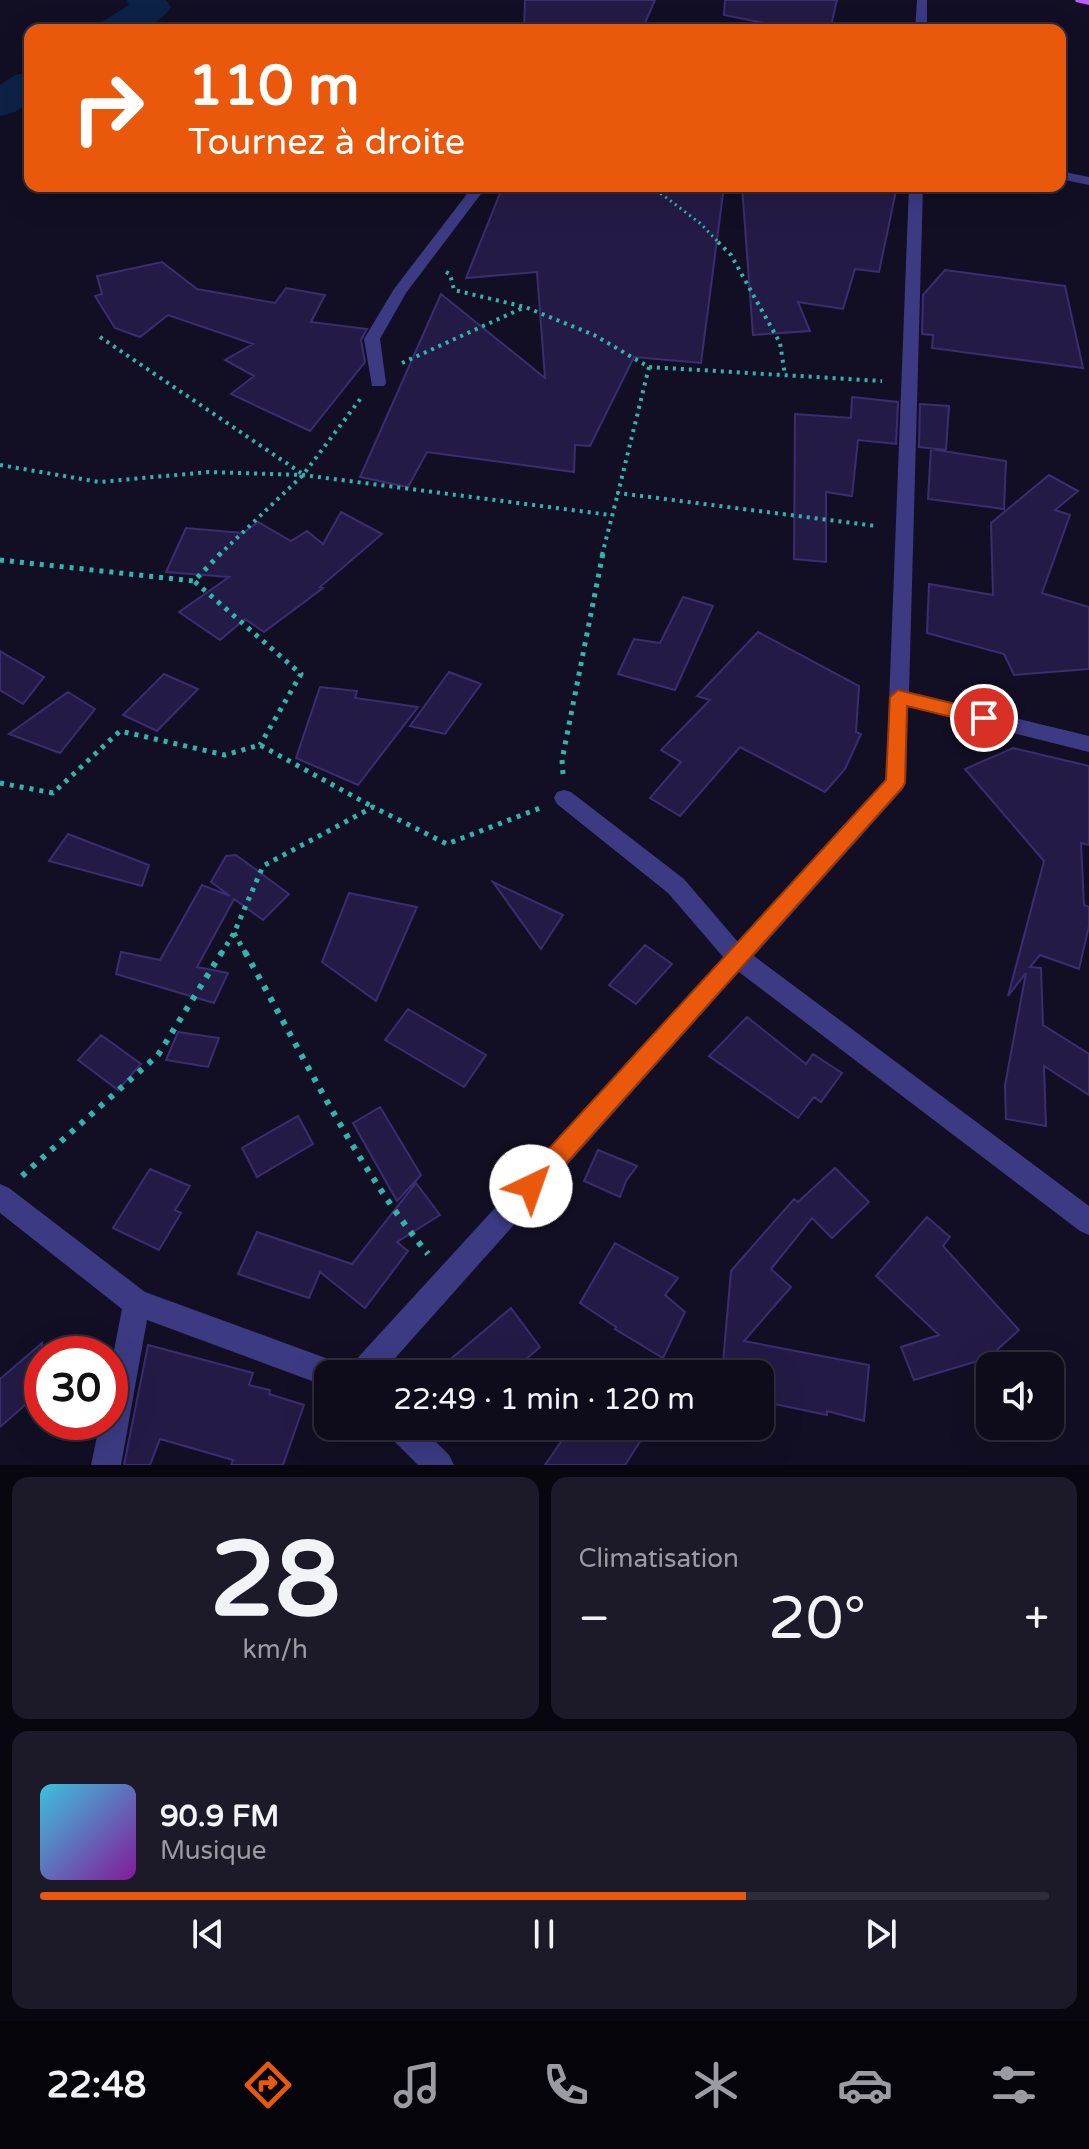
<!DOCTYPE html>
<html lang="fr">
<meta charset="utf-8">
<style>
:root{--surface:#0e0b1b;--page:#1c1928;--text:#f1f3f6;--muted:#9b9ba3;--line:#2e2b3a;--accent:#ea580c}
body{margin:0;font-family:"Varela Round",sans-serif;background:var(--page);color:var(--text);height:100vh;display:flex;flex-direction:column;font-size:30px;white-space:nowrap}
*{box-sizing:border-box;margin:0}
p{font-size:26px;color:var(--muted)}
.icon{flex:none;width:44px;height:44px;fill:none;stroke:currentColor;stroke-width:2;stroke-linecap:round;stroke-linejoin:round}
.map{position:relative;height:1465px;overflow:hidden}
.side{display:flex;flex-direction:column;gap:12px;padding:12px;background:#08060f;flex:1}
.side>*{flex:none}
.banner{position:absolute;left:24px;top:24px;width:1042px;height:168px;border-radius:16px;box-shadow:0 8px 32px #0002,0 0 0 2px var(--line);background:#ea580c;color:#fff;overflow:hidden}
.buttons{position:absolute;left:976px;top:1352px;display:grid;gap:16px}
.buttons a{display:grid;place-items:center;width:88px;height:88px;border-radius:16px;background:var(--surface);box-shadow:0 8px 32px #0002,0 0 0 2px var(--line);font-size:40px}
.speed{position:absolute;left:24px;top:1336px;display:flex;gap:16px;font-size:40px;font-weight:700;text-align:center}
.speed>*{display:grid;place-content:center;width:104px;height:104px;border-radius:50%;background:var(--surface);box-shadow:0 8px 32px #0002,0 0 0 2px var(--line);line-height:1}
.speed .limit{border:12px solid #d22;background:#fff;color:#111}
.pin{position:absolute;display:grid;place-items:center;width:68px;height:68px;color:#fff;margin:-34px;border:4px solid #fff;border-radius:50%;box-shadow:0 2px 8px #0007}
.me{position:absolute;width:88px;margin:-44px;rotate:42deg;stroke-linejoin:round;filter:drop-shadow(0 0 6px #0008)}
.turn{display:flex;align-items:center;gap:28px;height:168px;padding:0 32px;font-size:36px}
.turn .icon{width:104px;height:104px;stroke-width:2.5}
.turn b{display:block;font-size:56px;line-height:68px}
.big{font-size:60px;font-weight:600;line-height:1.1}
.side .tile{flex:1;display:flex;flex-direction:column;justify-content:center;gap:12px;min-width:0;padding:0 28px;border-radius:16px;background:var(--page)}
.side .dial{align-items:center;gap:0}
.dial b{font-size:104px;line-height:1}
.song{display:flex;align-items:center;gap:24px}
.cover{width:96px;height:96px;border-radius:12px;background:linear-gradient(135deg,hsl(190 70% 55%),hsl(290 70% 35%))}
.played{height:8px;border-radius:4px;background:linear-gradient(90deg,var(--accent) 70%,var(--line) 70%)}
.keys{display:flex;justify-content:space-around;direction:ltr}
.heat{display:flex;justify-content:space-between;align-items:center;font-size:44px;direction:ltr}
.side .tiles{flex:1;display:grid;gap:12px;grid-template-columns:1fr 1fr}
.tile:last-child{grid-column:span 2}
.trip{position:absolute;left:314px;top:1360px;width:460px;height:80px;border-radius:16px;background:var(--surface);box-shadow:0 8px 32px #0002,0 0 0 2px var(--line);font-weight:600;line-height:80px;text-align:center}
.menu{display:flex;height:128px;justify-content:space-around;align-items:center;background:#06040b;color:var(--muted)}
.menu .icon{width:56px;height:56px}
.menu .active{color:var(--accent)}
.menu b{font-size:36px;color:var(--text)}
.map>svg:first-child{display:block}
</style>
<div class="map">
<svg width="1089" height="1465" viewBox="0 0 1089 1465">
<rect width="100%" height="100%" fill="#120f24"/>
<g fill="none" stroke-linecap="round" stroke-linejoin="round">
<!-- river -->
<path fill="#0c2246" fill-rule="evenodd" d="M 126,0 L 166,0 L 171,7 C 153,34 125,30 96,30 L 102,22 L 129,5 Z
M 30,72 L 30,102 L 15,112 L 0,116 L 0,85 L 15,75 Z"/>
</g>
<!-- building -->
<path fill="#231b45" stroke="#3a2d71" stroke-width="2" d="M 525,0 L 655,0 L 642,30 L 524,30 Z
M 725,0 L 837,0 L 830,30 L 799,30 L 724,15 Z
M 503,186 L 724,186 L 701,363 L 634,357 L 590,446 L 575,445 L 574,472 L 427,452 L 408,487 L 360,477 L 441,294 L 545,378 L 537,272 L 466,278 Z
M 742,186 L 897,186 L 879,272 L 855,269 L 843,309 L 798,302 L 810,331 L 753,335 Z
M 162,262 L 197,289 L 275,303 L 286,288 L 325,295 L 311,322 L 367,329 L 361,340 L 365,362 L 310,431 L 231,394 L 254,376 L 225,360 L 253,344 L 168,315 L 140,337 L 115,328 L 95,296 L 102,294 L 97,276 Z
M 945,270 L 1065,286 L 1083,368 L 932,348 L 933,335 L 922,334 L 923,295 Z
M 852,397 L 898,402 L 896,444 L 858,440 L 852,496 L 826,492 L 826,562 L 794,559 L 795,414 L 851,418 Z
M 920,404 L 949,406 L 946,450 L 919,447 Z
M 931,449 L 1006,461 L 1004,509 L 928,499 Z
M 1049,475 L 1078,491 L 1055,510 L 1070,515 L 1042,593 L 1089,607 L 1089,669 L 1014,675 L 1004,654 L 927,633 L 929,584 L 993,595 L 991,523 Z
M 341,512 L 382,534 L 320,587 L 323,588 L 264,632 L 245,619 L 220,640 L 179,612 L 229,577 L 166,572 L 186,528 L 243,533 L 258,522 L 291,541 L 307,531 L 323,544 Z
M 683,597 L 713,606 L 675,690 L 618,674 L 634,639 L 660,643 Z
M 758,632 L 859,686 L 856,732 L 861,734 L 845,769 L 825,792 L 740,747 L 680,816 L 650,798 L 681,762 L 661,750 L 710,700 L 697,696 Z
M 0,651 L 44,677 L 23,704 L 0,690 Z
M 449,672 L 481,684 L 445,734 L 410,726 Z
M 164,674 L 198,689 L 157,731 L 123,715 Z
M 320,687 L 357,691 L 355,698 L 418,707 L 358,785 L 296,758 Z
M 68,692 L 95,709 L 60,753 L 9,734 Z
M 1013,748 L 1089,766 L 1089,845 L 1081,843 L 1084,905 L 1089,907 L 1089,926 L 1079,969 L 1040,955 L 1030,967 L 1041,968 L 1043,1025 L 1089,1054 L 1089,1095 L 1044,1066 L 1046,1126 L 1006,1119 L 1005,1085 L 1026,973 L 1008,996 L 1044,861 L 965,769 Z
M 68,834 L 149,865 L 142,886 L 49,861 Z
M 236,855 L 289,894 L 263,920 L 234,899 L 197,967 L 228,973 L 214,1003 L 116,974 L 121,952 L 160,960 L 202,885 L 230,896 L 211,882 L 226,856 Z
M 493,882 L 563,915 L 541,949 Z
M 349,893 L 417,907 L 376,1001 L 322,962 Z
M 645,945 L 672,964 L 636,1004 L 609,985 Z
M 408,1009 L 486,1055 L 464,1087 L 385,1040 Z
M 747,1017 L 806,1064 L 813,1054 L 842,1073 L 821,1102 L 814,1097 L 798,1118 L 709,1056 Z
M 178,1032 L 219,1038 L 208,1067 L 166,1060 Z
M 101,1035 L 141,1064 L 118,1090 L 78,1060 Z
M 380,1107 L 421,1175 L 397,1201 L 353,1123 Z
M 298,1116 L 313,1144 L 257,1177 L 242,1148 Z
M 598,1150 L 637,1166 L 626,1181 L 620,1197 L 584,1181 Z
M 835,1168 L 869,1202 L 832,1238 L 812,1218 L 771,1269 L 791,1287 L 744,1341 L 869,1365 L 864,1421 L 827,1411 L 827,1415 L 760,1401 L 760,1374 L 722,1374 L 731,1271 L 794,1199 L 798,1202 Z
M 150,1169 L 190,1186 L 175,1210 L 181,1213 L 159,1250 L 113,1228 Z
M 416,1183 L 440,1215 L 397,1242 L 408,1251 L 365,1308 L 320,1272 L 309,1298 L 238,1274 L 257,1232 L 352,1264 Z
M 927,1217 L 950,1237 L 943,1246 L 1019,1330 L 988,1358 L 914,1380 L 901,1347 L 939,1335 L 876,1276 Z
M 615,1243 L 678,1278 L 665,1295 L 685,1312 L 663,1358 L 615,1329 L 616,1327 L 580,1303 Z
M 511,1308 L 540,1347 L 509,1374 L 433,1374 Z
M 42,1343 L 42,1390 L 0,1427 L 0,1379 Z
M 148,1345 L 253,1373 L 249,1385 L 270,1390 L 269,1394 L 304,1405 L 283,1465 L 231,1465 L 233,1460 L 160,1439 L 150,1465 L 124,1465 Z
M 572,1426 L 650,1426 L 625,1465 L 545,1465 Z"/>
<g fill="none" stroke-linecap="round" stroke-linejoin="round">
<!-- path-far3 -->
<path stroke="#2fb5ac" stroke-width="3" stroke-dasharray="2 4" stroke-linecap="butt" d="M 651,186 L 701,224 L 720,244"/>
<!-- path-far2 -->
<path stroke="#2fb5ac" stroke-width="4" stroke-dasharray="3 5" stroke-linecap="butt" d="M 718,242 L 731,255 L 780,343 L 785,375
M 446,272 L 450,274 L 454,290 L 525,307 L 594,335 L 649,367 L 882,381
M 100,337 L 301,473
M 402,363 L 525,307
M 649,367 L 618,493 L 876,526
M 0,465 L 99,482 L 209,472 L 303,475 L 610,515
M 219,555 L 303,475 L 361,398
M 602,555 L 618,493"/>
<!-- path-far1 -->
<path stroke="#2fb5ac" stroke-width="5" stroke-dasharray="4 6" stroke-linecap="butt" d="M 221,553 L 194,581 L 301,674 L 260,745
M 0,560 L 194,581
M 563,774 L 562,760 L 603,553
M 0,783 L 53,793 L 120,731 L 225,755 L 260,745 L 373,807
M 234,933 L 246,954
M 221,954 L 234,933 L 263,866 L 373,807 L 447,844 L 540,808"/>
<!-- path -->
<path stroke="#2fb5ac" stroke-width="6" stroke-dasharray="5 8" stroke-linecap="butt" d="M 245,952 C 301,1051 356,1167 428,1254
M 22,1176 L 158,1055 L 222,952"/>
<!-- minor -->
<path fill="#3c3a83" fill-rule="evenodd" d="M 917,0 L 927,0 L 927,30 L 915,30 Z
M 1060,171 L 1089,177 L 1089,185 L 1060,179 Z
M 473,186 L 487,186 L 406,293 L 380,339 L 386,383 L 384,386 L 372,386 L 364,339 L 394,289 Z
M 909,186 L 923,186 L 909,692 L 1089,736 L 1089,752 L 908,707 L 906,783 L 903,789 L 754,956 L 1089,1206 L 1089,1235 L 1080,1231 L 739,972 L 381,1374 L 348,1374 L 352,1364 L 724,958 L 668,893 L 557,804 L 554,798 L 557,792 L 564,790 L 571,792 L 684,879 L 738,942 L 886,780 Z
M 0,1184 L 9,1188 L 145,1292 L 331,1360 L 341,1364 L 345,1374 L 328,1374 L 328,1387 L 147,1320 L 121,1465 L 91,1465 L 100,1422 L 110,1422 L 110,1371 L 122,1309 L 0,1213 Z
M 385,1426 L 420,1426 L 449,1455 L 454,1465 L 418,1465 L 389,1436 Z"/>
<!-- major -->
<path fill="#bf5afe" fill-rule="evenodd" d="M 1075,0 L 1089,0 L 1089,5 L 1076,2 Z"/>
</g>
<!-- route -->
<path fill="#ea580c" stroke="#983908" stroke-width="2" d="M 898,690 L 984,711 L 993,718 L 984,725 L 907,706 L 905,783 L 902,788 L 539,1194 L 531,1198 L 522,1194 L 519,1186 L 522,1178 L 886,780 L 890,697 Z"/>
</svg>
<div class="buttons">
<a><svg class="icon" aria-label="sound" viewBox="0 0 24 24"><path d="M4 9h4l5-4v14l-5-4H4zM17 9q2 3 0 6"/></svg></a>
</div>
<div class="speed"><div class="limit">30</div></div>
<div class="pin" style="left:984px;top:718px;background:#d93025"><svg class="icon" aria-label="arrive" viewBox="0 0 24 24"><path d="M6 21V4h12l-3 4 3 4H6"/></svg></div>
<svg class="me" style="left:531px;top:1186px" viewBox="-20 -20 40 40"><circle r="19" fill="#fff"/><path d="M0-13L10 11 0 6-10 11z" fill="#ea580c"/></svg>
<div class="trip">22:49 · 1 min · 120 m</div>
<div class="banner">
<div class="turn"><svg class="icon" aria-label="right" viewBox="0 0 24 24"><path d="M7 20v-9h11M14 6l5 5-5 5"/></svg><div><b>110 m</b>Tournez à droite</div></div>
</div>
</div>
<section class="side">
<div class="tiles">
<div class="tile dial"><b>28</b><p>km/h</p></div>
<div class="tile"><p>Climatisation</p>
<div class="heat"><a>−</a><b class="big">20°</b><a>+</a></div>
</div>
<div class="tile">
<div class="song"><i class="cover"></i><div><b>90.9 FM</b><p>Musique</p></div></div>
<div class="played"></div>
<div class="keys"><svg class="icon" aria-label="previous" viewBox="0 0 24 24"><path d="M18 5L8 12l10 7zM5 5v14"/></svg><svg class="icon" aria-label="pause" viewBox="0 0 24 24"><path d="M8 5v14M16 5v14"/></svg><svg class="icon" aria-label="next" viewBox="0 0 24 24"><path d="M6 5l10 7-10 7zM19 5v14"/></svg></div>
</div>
</div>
</section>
<nav class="menu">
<b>22:48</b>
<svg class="icon active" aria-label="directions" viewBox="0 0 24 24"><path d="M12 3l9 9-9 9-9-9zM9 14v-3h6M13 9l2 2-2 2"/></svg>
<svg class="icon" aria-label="music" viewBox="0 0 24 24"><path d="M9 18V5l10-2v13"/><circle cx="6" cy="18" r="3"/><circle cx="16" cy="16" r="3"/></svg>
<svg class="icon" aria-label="phone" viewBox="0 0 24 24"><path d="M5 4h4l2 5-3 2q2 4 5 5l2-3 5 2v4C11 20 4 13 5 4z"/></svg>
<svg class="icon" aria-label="climate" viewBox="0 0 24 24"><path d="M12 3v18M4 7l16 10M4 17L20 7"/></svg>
<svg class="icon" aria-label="car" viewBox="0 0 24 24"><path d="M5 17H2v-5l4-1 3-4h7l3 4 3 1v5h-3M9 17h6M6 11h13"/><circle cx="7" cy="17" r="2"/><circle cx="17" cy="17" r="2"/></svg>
<svg class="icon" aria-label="filters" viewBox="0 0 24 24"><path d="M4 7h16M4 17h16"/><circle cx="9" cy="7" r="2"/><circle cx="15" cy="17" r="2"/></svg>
</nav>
